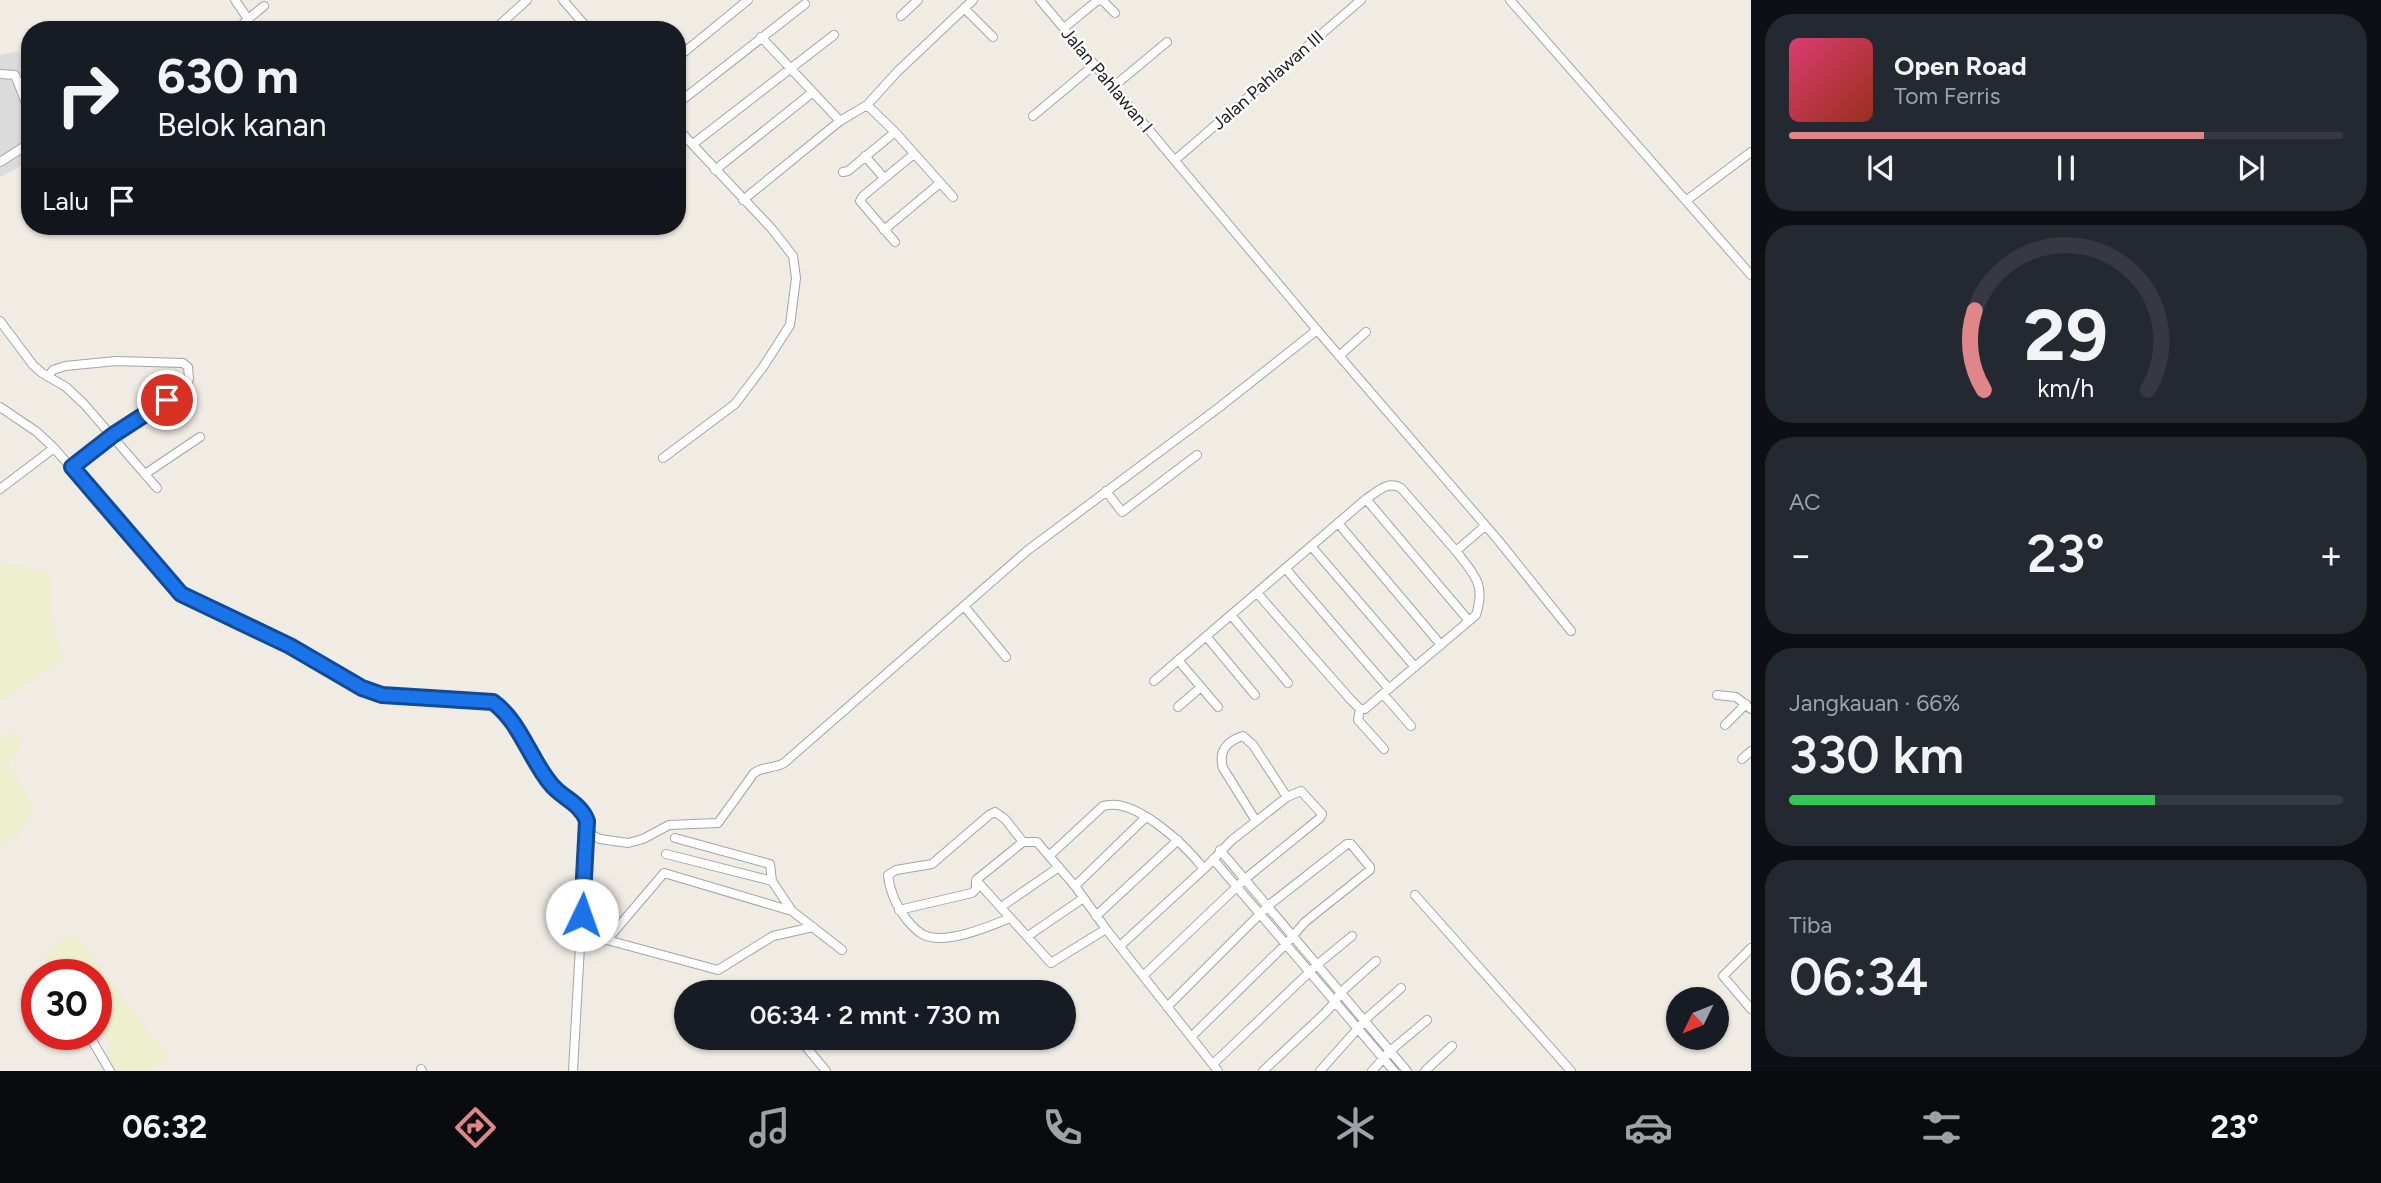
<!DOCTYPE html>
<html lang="id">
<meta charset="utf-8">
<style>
:root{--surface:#171b24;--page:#242831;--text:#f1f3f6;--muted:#9ea1a6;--line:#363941;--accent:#e08689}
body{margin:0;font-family:Figtree,sans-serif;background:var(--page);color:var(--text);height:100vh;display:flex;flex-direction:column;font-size:26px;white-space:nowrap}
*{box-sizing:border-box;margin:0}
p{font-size:23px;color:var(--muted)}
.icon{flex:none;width:38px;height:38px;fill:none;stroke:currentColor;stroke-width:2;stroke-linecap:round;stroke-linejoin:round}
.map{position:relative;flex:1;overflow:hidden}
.sheet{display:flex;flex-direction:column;gap:14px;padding:14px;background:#0d0f14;width:630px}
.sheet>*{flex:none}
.banner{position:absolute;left:21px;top:21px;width:665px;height:214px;border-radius:28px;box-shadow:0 2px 5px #0004;background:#171b24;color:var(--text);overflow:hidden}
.needle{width:46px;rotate:227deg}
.buttons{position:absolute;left:1666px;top:987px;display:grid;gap:14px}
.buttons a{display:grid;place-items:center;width:63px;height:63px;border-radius:50%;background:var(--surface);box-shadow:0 2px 5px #0004;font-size:35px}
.speed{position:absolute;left:21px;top:959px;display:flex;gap:14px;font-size:35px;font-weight:700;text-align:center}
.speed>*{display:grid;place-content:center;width:91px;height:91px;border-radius:50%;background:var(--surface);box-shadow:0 2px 5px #0004;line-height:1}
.speed .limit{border:10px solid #d22;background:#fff;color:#111}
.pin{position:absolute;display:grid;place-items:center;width:60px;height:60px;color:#fff;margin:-30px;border:4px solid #fff;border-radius:50%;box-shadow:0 2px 7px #0007}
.me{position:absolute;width:77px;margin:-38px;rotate:3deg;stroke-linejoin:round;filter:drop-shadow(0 0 5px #0008)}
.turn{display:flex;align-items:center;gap:24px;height:147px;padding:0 21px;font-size:32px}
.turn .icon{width:91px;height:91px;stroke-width:2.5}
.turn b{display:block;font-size:49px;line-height:60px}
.then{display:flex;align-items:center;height:66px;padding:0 21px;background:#0003;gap:14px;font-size:26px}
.big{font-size:52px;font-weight:600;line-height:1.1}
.sheet .card{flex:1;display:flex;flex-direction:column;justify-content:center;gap:10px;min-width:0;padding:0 24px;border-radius:28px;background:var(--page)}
.sheet .dial{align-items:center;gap:0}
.dial svg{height:182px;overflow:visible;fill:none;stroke:var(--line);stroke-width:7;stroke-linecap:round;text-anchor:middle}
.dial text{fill:var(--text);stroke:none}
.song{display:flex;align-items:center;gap:21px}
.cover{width:84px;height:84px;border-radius:10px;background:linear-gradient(135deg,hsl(340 70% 55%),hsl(10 70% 35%))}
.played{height:7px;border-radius:4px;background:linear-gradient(90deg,var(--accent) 75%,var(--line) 75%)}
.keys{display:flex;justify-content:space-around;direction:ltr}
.heat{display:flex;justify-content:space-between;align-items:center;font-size:38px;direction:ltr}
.charge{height:10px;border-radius:5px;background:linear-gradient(90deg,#34c759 66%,var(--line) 0)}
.trip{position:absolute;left:674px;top:980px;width:402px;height:70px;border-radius:35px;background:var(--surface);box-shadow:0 2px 5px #0004;font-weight:600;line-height:70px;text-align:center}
.menu{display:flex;height:112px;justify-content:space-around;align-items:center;background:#090b0e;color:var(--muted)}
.menu .icon{width:49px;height:49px}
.menu .selected{color:var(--accent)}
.menu b{font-size:32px;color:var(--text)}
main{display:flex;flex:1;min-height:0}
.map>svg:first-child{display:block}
</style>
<main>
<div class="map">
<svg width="1751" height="1071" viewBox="0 0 1751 1071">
<rect width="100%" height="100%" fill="#f0ebe3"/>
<!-- residential -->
<path fill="#dcdbdb" d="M 19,51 L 30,80 L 30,161 L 0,177 L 0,55 Z"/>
<!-- farmland -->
<path fill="#edefce" d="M 0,563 L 50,573 L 50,617 L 62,661 L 2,699 L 0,698 Z
M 11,731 L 23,740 L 8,764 L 34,809 L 16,837 L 0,846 L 0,739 Z
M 73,932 L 168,1057 L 150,1071 L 113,1071 L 101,1056 L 113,1047 L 96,1024 L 96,975 L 59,975 L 43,954 Z"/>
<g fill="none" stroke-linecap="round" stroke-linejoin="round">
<!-- street casing -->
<g stroke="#a5a5a5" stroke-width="10">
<path id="street" d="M 235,0 L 248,19 L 237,30
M 563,0 L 589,30
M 1040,0 L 1317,330 L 1498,540 L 1571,631
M 1510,0 L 1751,275
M 964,8 L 993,37
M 901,16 L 918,0
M 248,19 L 264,6
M 1064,28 L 1098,0 L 1103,1 L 1115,13
M 494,30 L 527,0
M 761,37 L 840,121
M 677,58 L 748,0
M 0,74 L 15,75 L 30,113
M 1113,87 L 1167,42
M 677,104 L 805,4
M 867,105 L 895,132 L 953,197
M 1033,116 L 1094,65
M 693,144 L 834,35
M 865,156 L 884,178
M 1175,160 L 1361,0
M 0,162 L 30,143
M 715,170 L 813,92
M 843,172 L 848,171 L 895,132
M 743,200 L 840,121 L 867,105 L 897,72 L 973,0
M 1687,200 L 1751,152
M 884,230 L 940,183
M 895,242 L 860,201 L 863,196 L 914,154
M 0,321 L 33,365 L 42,373 L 66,387 L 84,404 L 157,488
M 1339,356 L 1366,332
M 48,377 L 53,370 L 65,366 L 116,361 L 183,363 L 188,367 L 189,379 L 186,386 L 113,435 L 72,467
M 0,407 L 37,432 L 54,448 L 182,594 L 290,646 L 362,688 L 382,695 L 493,702 C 520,722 529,757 550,783 C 561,798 580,802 587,821 L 573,1071
M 663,458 L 735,404 L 763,367 L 790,325 L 796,278 L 793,256 L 772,229 L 677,128
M 145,474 L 200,437
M 0,489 L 54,448
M 1106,491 L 1122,512 L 1197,455
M 1366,499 L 1469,621
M 1338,523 L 1441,645
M 1311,546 L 1415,667
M 1285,568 L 1389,689
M 1257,593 L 1350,699 L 1360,709 L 1365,709 L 1476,615 C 1486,583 1474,575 1456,551
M 964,606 L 1006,657
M 1231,615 L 1288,683
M 1206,636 L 1255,695
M 1178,660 L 1218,707
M 1154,681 L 1366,499 C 1377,492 1388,480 1401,488 L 1456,551 L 1485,526
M 1383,694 L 1411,726
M 1717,695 L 1736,697 L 1751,709
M 1178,707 L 1201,687
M 1360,709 L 1358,720 L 1384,749
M 1725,725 L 1746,704
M 1742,759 L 1751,751
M 1256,821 L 1223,768 C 1218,751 1227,741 1243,736 L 1253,745 L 1287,797
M 586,832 L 600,839 L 628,843 L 643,839 L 669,825 L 718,823 L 754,773 C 763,766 774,769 784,763 L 1028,550 L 1217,409 L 1317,330
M 675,838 L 770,864 L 772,881
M 1220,850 L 1407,1071
M 666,854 L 772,881 L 792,911
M 1049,856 L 1103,806 C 1135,796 1186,846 1204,869
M 1213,859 L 1394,1071
M 976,880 L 1023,842 L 1037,842 L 1075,886 L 1106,929
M 1075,886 L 1146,817
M 1415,895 L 1571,1071
M 1001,907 L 1059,867
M 899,910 L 972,893 L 976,889 L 976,880 L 1051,963 L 1106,929 L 1218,1071
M 1096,916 L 1178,840
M 1010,918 C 988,927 946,945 924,935 C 917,932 912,926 907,920 C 896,906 890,893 888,875 L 896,870 L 932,864 L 989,815 L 995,812 L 1005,819 L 1023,842
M 1028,936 L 1082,899
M 607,940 L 718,970 L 773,936 L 813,927
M 580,941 L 607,940 L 664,873 L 792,911 L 842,950
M 1120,946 L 1206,867 L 1232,840 L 1287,797 L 1301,791 L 1322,814 L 1320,818 L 1245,879 L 1144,975
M 1751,948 L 1723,976 L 1751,1009
M 1167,1007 L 1269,905 L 1347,844 L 1351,844 L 1370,867 L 1370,870 L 1305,922 L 1286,944 L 1192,1036
M 83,1034 L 93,1042 L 110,1071
M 807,1048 L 826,1071
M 1213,1064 L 1318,964 L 1352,936
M 421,1069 L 422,1071
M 1263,1071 L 1324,1014 L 1335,1002 L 1340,993 L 1376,961
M 1320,1071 L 1369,1016 L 1401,988
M 1372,1071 L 1390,1051 L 1427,1020
M 1425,1071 L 1452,1046"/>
</g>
<!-- street -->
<use href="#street" stroke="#fff" stroke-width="8"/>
</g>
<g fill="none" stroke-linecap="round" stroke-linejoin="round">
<!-- route casing -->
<g stroke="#114b97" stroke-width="18">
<path id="route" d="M 167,400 L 113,435 L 72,467 L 181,594 L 290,646 L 362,688 L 382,695 L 493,702 C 520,722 529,757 550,783 C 561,798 580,802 587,821 L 582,915"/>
</g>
<!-- route -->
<use href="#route" stroke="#1a73e8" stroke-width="12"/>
</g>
<g text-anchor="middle" stroke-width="5" stroke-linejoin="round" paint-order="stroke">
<!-- street labels -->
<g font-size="18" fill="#1e1e1e" stroke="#fff">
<text transform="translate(1107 80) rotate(50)" y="6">Jalan Pahlawan I</text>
<text transform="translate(1268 80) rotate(-41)" y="6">Jalan Pahlawan III</text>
</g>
</g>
</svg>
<div class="buttons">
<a><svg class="needle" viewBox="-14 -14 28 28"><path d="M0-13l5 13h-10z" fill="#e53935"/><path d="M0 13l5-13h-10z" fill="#9ea1a6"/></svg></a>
</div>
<div class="speed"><div class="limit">30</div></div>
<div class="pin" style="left:167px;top:400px;background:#d93025"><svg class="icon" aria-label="arrive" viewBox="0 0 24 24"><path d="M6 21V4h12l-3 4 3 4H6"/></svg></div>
<svg class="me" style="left:582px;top:915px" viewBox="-20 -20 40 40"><circle r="19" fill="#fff"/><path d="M0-13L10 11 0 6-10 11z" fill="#1a73e8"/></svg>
<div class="trip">06:34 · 2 mnt · 730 m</div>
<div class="banner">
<div class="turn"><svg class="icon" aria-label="right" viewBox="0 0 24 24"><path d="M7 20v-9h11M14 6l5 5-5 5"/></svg><div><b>630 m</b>Belok kanan</div></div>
<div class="then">Lalu<svg class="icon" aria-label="arrive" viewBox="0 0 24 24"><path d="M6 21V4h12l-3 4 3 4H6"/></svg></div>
</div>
</div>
<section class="sheet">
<div class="card">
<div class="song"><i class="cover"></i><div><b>Open Road</b><p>Tom Ferris</p></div></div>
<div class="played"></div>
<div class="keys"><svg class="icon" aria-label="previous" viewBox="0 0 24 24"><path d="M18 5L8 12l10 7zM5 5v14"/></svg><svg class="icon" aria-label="pause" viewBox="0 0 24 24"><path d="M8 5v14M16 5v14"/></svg><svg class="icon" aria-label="next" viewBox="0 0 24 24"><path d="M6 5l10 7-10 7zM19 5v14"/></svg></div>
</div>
<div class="card dial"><svg viewBox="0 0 100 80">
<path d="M14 69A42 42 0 1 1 86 69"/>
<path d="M14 69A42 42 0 0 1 10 34" stroke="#e08689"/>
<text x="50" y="56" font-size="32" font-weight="700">29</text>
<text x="50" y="72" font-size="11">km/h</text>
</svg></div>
<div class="card"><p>AC</p>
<div class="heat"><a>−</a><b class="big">23°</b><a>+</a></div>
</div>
<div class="card"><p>Jangkauan · 66%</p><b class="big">330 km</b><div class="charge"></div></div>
<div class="card"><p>Tiba</p><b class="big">06:34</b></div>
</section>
</main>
<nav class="menu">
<b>06:32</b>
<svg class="icon selected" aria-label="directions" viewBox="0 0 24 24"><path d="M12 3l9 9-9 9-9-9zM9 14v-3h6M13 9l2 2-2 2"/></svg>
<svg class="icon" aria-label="music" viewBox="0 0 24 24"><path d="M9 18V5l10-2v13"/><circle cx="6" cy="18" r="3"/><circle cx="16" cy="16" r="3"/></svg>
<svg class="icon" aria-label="phone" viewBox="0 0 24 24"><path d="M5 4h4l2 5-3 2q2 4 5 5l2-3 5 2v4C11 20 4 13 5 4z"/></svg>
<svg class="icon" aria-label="climate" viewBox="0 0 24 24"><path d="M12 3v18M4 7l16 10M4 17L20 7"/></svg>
<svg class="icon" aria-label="car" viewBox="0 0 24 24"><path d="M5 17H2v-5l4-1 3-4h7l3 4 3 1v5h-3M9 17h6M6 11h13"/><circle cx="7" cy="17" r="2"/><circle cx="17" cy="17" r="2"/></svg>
<svg class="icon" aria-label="filters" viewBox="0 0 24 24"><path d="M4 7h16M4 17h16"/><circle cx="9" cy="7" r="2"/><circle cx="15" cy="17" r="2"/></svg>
<b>23°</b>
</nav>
